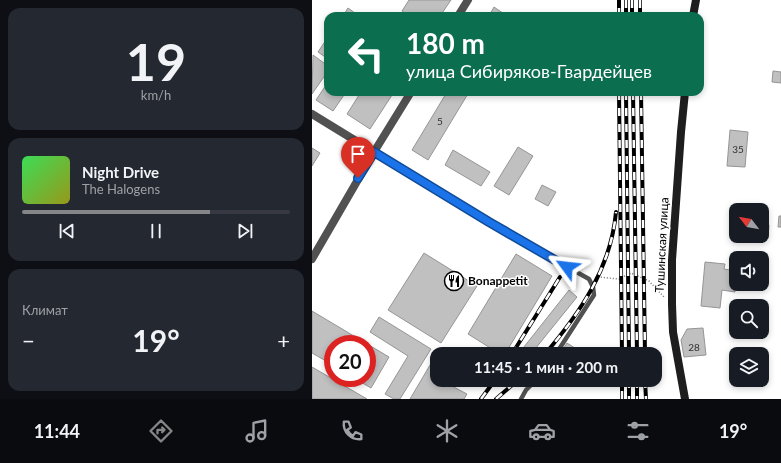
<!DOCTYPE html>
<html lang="ru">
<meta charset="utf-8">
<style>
:root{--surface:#171b24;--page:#242831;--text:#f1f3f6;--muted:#9ea1a6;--line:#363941;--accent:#858687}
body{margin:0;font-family:Lato,sans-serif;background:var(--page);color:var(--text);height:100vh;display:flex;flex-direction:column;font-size:15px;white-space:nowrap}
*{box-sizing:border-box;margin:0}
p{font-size:13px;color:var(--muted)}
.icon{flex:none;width:22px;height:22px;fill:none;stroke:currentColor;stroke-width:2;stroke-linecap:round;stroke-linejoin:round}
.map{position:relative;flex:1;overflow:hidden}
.side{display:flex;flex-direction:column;gap:8px;padding:8px;background:#0d0f14;width:312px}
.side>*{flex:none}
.banner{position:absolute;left:12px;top:12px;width:380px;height:84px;border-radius:12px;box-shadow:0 2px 6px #0003;background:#0b6e4f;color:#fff;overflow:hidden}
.needle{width:26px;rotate:301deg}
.buttons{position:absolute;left:417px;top:203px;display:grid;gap:8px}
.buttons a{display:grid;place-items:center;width:40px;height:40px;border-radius:8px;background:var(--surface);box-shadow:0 2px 6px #0003;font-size:20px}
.speed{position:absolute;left:12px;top:335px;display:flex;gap:8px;font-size:20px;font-weight:700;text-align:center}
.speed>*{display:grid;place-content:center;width:52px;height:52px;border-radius:50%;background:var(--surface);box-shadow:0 2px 6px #0003;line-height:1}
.speed .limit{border:6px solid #d22;background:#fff;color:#111}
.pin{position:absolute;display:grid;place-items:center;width:34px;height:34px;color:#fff;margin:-41px -17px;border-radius:50% 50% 50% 0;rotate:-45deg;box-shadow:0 0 4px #0007}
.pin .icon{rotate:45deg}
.me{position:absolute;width:44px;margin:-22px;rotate:300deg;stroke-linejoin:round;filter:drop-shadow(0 0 3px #0008)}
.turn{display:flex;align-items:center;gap:14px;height:84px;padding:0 16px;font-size:18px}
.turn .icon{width:52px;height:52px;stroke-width:2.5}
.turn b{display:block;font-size:28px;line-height:34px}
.big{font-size:30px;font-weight:700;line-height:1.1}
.side .card{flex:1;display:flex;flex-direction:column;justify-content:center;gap:6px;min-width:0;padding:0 14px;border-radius:12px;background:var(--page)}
.side .dial{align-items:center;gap:0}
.dial b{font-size:52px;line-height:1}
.song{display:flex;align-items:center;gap:12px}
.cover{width:48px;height:48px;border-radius:6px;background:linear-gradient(135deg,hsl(130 70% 55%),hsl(60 70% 35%))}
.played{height:4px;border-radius:2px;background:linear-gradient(90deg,var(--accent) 70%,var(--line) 70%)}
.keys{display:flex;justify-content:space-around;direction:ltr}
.heat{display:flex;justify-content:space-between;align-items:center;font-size:22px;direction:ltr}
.trip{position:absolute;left:118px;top:347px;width:232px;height:40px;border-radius:12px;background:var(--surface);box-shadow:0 2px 6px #0003;font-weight:700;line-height:40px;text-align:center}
.tab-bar{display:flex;height:64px;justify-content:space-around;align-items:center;background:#090b0e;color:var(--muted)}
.tab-bar .icon{width:28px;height:28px}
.tab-bar .selected{color:var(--accent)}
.tab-bar b{font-size:18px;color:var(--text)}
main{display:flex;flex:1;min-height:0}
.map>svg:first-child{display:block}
</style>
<main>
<section class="side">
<div class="card dial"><b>19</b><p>km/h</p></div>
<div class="card">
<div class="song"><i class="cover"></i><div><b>Night Drive</b><p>The Halogens</p></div></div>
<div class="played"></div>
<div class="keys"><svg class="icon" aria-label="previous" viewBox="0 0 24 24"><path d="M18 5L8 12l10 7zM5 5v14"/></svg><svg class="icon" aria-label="pause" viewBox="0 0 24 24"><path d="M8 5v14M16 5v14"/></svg><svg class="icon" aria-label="next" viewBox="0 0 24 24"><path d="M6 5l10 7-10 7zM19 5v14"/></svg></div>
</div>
<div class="card"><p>Климат</p>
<div class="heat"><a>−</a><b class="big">19°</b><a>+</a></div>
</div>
</section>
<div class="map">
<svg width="469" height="399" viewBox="0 0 469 399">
<rect width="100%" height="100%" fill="#fff"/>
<!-- building -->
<path fill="#c0c0c0" stroke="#959595" d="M 97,0 L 139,0 L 128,16 L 97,16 L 90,11 Z
M 182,7 L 195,16 L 177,16 Z
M 36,8 L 47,16 L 31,16 Z
M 16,37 L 16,59 L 6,52 Z
M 1,55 L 16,66 L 16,71 L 0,94 Z
M 461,71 L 469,72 L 469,83 L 460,82 Z
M 16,82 L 16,92 L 34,92 L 21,111 L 4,100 Z
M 49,92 L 82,92 L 58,129 L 35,114 Z
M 135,92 L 157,92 L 116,160 L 100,150 Z
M 418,130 L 436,132 L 433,167 L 415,166 Z
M 206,147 L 221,156 L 197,195 L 182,186 Z
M 0,148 L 8,153 L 0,166 Z
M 141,150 L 178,172 L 169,186 L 133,165 Z
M 230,185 L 244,192 L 236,206 L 223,199 Z
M 467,216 L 469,216 L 469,227 L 466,227 Z
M 450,225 L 457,225 L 456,238 L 444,236 L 450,236 Z
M 112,253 L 165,286 L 129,343 L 76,310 Z
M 204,254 L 240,276 L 193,354 L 188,354 L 156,334 Z
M 393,262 L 413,264 L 412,269 L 424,271 L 423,292 L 410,290 L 408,308 L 389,306 Z
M 257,290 L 265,297 L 219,354 L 211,354 L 208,352 Z
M 0,311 L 77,357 L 59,388 L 42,378 L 55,378 L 55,344 L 21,344 L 21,365 L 0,353 Z
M 67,317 L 119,349 L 88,399 L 82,399 L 73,394 L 96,356 L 58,332 Z
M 391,328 L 394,355 L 372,357 L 369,340 L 375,329 Z
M 255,343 L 272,354 L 248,354 Z
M 121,360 L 125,362 L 125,380 L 138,380 L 136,384 L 155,394 L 152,399 L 98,399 Z
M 0,367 L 55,399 L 0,399 Z
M 424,372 L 424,380 L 432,380 L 433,383 L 422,385 L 419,373 Z"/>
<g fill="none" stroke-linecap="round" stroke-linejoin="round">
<!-- path -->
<path stroke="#737373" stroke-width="1.5" stroke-dasharray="1 2" stroke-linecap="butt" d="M 283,278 L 286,277 L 307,279 L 319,273 L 337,281 L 352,297"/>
<!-- lane -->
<path stroke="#515151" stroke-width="4.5" d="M 62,152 L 177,223 L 277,279 L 281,287 L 282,295 L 244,354
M 209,399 L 214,390 L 224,380"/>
<!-- street -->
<path stroke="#515151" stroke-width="8" d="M 146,16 L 156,0
M 0,114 L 62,152
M 0,259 L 62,152 L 99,92"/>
<!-- secondary -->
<path stroke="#1e1e1e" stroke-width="8" d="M 381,16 L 384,0
M 373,92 L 369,132 L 360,260 L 360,304 L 361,332 L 373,399"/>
<!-- rail casing -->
<g stroke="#000" stroke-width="4">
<path id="rail" d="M 314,0 L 314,16
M 320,0 L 320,16
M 328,0 L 328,16
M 307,16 L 307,0
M 307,92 L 310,354
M 314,92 L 317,354
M 321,92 L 325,354
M 329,92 L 333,354
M 200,354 L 248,277
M 233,354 C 268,313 299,268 304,212
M 317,380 L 317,399
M 325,380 L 325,399
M 333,380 L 334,399
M 169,399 L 183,380
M 184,399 L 206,380
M 310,399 L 310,380"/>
</g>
<!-- rail -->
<use href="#rail" stroke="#fff" stroke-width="2.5" stroke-dasharray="8" stroke-linecap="butt"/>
</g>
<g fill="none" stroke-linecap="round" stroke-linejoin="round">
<!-- route casing -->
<g stroke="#114b97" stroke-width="10">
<path id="route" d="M 46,178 L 62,152 L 177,222 L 255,267"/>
</g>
<!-- route -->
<use href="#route" stroke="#1a73e8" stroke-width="7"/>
</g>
<!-- icons -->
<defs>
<g id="restaurant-ring" transform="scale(1)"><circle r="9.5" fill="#fff" stroke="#000" stroke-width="1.5"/><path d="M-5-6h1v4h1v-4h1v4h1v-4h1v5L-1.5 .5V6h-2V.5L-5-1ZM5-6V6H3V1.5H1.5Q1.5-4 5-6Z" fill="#000"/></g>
</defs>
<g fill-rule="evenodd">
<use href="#restaurant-ring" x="142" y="281"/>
</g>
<g text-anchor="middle" stroke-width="3" stroke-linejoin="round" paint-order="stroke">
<!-- number labels -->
<g font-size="10" fill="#303030">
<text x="128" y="125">5</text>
<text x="426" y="153">35</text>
<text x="382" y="351">28</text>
</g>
<!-- street labels -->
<g font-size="12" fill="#000" stroke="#fff">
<text transform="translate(350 245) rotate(-87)" y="4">Тушинская улица</text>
</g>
<!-- poi labels -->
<g font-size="12" font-weight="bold" fill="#000" stroke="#fff" text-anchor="start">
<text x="156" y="285">Bonappetit</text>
</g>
</g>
</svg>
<div class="buttons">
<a><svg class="needle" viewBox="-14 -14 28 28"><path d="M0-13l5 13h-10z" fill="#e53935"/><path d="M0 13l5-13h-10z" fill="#9ea1a6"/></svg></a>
<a><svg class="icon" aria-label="sound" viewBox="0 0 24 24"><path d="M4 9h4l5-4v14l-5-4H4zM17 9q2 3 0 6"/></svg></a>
<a><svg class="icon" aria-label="search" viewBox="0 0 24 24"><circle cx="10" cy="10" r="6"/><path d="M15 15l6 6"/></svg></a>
<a><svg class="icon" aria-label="layers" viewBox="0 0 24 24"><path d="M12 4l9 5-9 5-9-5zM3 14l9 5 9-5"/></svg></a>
</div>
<div class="speed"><div class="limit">20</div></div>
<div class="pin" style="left:46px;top:178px;background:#d93025"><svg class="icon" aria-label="arrive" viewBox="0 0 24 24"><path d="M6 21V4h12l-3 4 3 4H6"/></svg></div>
<svg class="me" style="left:255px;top:267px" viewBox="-20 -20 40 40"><path d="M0-17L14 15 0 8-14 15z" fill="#1a73e8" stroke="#fff" stroke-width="4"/></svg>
<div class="trip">11:45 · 1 мин · 200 m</div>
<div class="banner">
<div class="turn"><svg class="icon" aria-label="left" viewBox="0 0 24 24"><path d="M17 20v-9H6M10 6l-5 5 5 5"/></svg><div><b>180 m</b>улица Сибиряков-Гвардейцев</div></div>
</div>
</div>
</main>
<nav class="tab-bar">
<b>11:44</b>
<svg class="icon selected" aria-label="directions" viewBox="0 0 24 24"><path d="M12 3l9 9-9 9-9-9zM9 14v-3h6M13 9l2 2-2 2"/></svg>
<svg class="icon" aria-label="music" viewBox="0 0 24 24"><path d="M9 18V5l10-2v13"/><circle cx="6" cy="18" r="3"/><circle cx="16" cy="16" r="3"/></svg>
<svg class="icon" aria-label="phone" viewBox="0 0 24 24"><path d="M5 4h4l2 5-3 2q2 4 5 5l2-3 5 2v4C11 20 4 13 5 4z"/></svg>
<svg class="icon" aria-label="climate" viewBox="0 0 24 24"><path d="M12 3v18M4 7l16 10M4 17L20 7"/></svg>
<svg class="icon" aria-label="car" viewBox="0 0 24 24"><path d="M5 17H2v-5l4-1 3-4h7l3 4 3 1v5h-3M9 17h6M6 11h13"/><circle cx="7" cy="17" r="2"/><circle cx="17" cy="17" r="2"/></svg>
<svg class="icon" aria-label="filters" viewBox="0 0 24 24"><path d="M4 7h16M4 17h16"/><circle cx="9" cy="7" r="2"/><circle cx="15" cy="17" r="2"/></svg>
<b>19°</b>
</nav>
